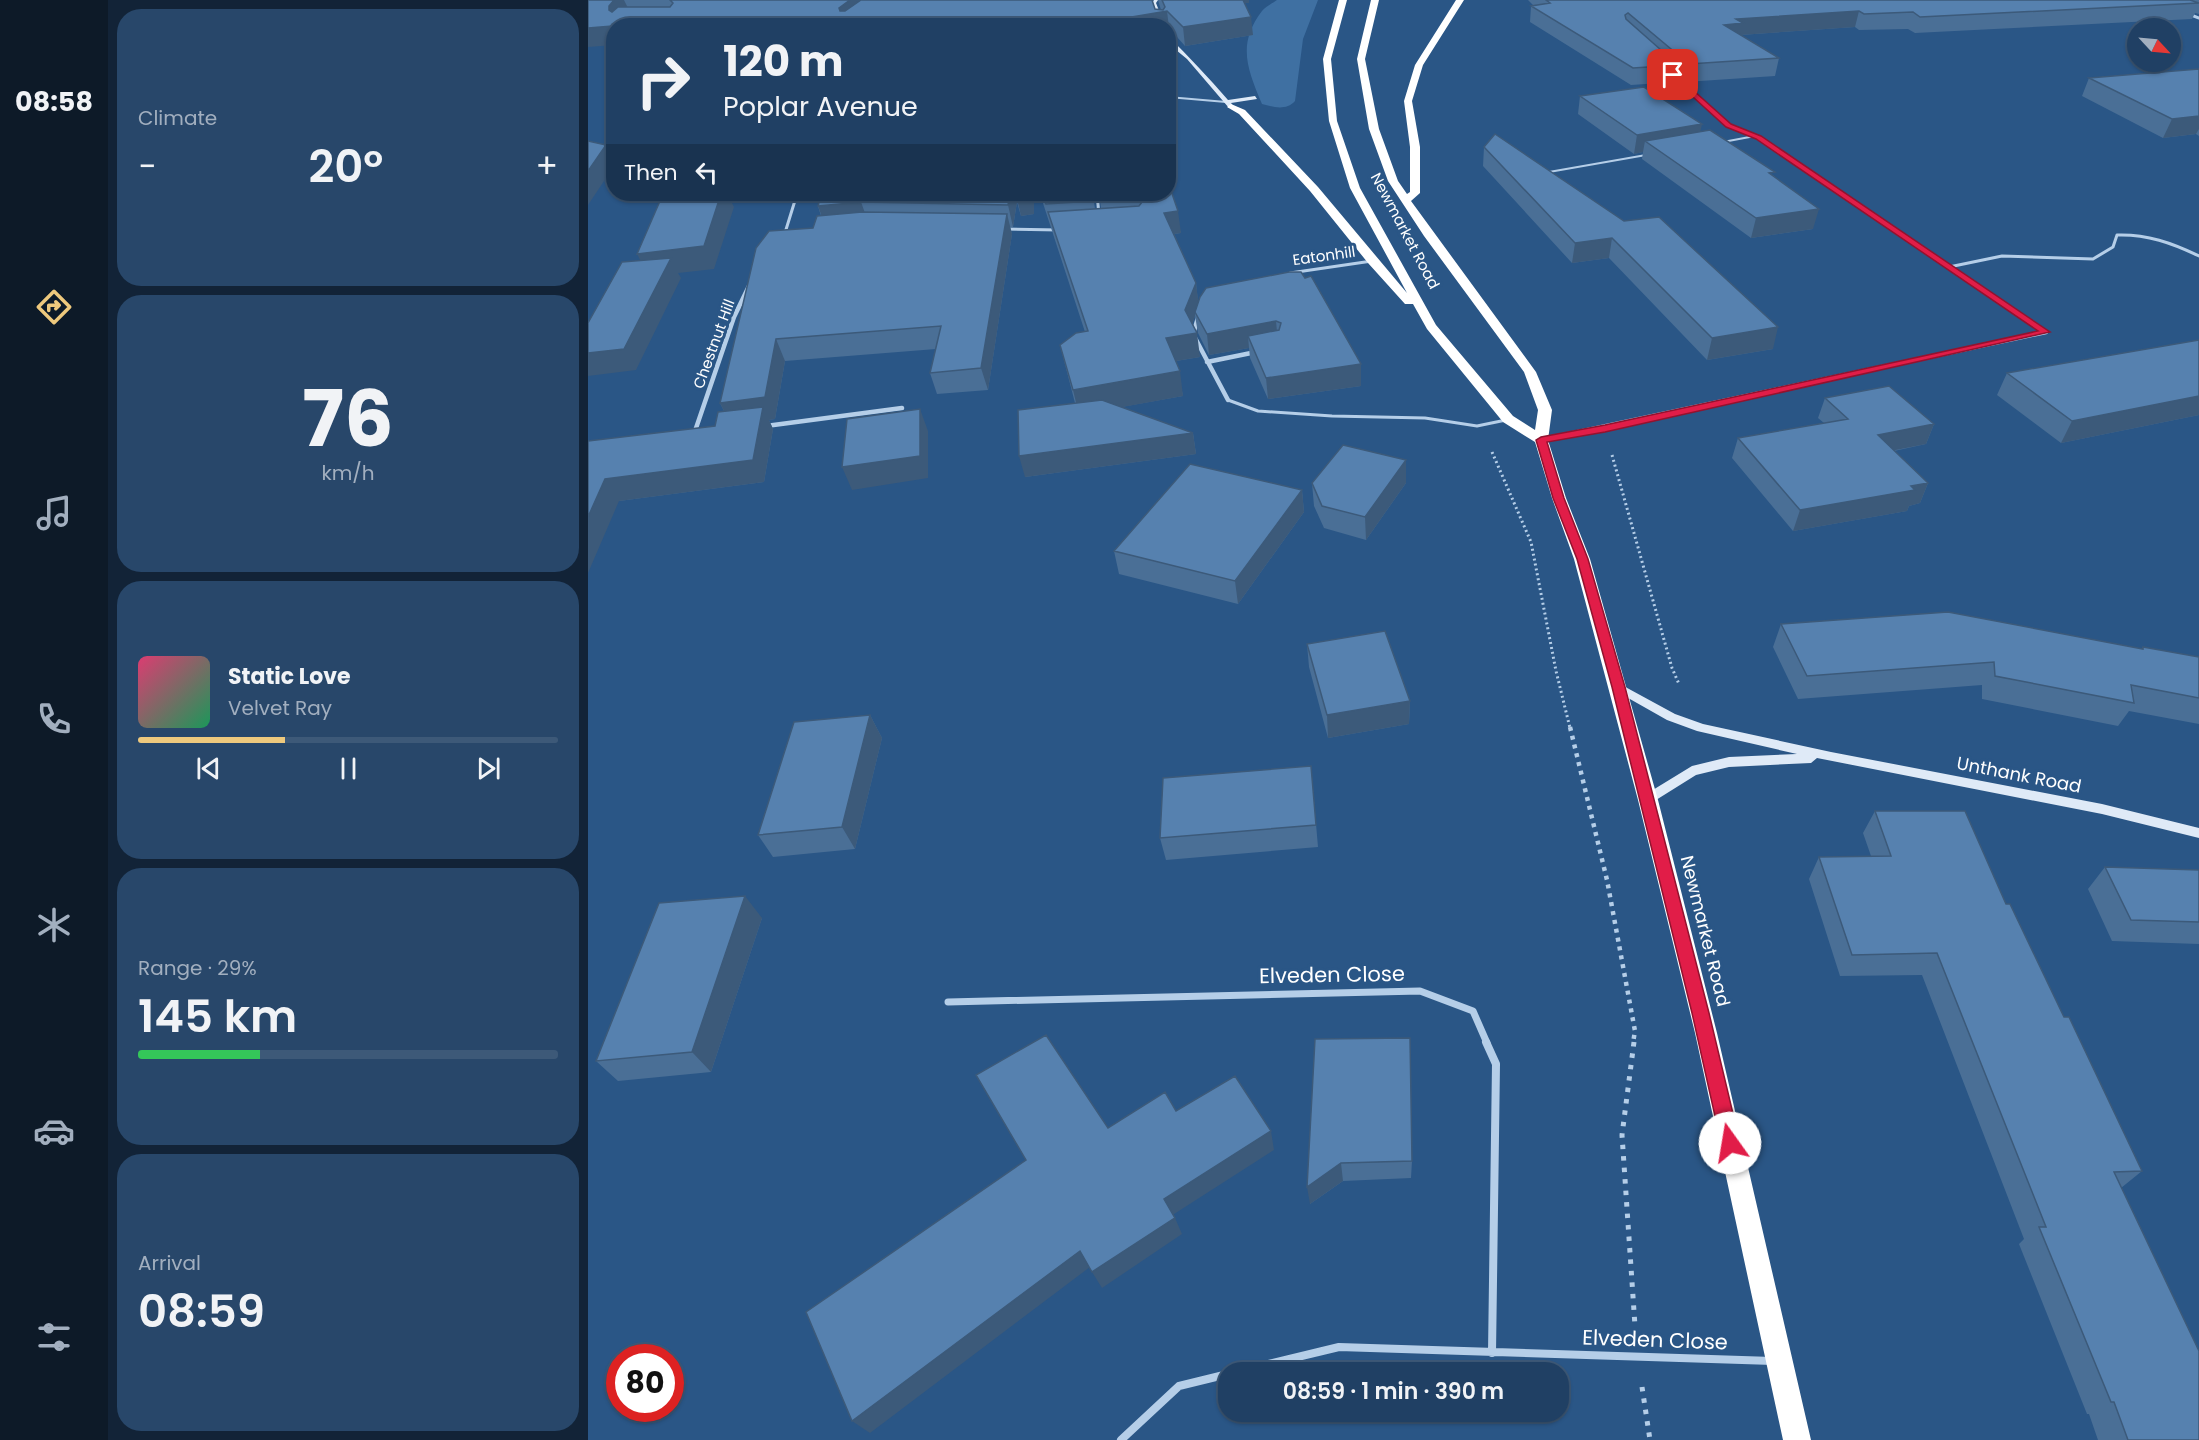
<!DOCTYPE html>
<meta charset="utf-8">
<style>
:root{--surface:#204064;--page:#28476a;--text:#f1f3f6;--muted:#a2afbf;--line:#3d5978;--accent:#eec97d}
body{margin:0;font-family:Poppins,sans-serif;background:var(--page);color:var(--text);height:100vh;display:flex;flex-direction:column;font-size:22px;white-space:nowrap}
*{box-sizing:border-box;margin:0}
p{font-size:20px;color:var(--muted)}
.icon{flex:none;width:33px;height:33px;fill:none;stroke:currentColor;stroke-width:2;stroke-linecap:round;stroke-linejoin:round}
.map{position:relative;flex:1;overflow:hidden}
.details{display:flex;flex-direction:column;gap:9px;padding:9px;background:#122337;width:480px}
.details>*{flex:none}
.top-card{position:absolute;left:18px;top:18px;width:570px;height:183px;border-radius:24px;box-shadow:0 2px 4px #0004,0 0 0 2px var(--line);background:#204064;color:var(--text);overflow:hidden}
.needle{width:39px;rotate:116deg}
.tools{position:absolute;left:1539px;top:18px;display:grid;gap:12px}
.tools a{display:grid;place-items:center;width:54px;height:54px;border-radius:50%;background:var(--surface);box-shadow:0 2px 4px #0004,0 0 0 2px var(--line);font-size:30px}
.speed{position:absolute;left:18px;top:1344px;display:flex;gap:12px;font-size:30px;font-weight:700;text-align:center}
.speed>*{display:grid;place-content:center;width:78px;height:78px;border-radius:50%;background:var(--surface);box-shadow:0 2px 4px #0004,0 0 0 2px var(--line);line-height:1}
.speed .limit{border:9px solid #d22;background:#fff;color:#111}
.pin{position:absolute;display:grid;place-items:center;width:51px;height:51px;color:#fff;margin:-26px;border-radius:12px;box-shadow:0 3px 9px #0006}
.me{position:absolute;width:66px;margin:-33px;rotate:347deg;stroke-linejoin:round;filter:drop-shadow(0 0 4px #0008)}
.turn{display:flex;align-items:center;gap:21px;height:126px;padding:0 18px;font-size:27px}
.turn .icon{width:78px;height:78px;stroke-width:2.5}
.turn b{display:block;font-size:42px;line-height:51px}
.then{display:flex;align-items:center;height:57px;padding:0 18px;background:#0003;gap:12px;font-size:22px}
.big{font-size:45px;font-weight:600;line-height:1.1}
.details .widget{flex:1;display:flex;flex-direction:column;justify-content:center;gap:9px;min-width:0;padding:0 21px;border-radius:24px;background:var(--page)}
.details .dial{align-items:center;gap:0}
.dial b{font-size:78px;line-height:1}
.song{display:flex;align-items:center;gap:18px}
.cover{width:72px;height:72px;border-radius:9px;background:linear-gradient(135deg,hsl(340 70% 55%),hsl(150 70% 35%))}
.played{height:6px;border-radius:3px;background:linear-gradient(90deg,var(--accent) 35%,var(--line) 35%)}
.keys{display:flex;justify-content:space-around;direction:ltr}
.heat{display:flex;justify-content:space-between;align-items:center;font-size:33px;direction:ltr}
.charge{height:9px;border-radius:4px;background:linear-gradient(90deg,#34c759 29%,var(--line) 0)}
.trip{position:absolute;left:630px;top:1362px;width:351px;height:60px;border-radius:24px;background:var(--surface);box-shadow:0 2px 4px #0004,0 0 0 2px var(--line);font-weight:600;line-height:60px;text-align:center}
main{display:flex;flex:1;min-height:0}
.dock{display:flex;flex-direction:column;width:108px;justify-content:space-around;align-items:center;background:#0d1a28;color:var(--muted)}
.dock .icon{width:42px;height:42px}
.dock .on{color:var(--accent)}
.dock b{font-size:27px;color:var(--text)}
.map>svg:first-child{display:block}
</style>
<main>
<nav class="dock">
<b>08:58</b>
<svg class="icon on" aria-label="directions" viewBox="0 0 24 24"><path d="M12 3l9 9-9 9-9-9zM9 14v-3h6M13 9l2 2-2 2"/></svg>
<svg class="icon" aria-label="music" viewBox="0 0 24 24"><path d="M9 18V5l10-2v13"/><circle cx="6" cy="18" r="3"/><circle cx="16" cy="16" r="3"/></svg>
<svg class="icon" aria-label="phone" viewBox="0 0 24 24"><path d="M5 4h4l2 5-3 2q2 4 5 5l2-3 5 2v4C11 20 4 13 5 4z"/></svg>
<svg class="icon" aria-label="climate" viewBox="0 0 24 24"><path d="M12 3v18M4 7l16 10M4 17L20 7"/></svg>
<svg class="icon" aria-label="car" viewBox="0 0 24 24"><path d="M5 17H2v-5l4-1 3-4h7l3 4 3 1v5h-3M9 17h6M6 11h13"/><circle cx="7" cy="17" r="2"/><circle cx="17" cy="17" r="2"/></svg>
<svg class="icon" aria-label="filters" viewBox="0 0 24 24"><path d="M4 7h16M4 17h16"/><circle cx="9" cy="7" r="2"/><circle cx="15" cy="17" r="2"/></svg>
</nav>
<section class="details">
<div class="widget"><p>Climate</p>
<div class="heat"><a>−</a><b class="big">20°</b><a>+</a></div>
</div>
<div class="widget dial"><b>76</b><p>km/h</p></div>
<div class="widget">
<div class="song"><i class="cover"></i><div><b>Static Love</b><p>Velvet Ray</p></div></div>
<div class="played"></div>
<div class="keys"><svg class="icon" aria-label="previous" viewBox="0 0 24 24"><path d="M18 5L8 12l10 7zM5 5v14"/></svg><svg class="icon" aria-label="pause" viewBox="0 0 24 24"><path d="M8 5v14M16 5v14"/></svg><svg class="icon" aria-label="next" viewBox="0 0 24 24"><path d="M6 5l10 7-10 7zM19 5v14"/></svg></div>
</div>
<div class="widget"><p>Range · 29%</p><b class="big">145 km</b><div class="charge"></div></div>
<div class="widget"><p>Arrival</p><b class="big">08:59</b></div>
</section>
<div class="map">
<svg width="1611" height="1440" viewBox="0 0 1611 1440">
<rect width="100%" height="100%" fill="#2a5686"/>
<!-- green -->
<path fill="#3f70a2" d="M 689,0 L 730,0 L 715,39 L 707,101 C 698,111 685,107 674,104 C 659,68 649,44 674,11 C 678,6 685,3 689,0 Z"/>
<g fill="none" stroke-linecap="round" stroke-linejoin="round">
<!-- path-far2 -->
<path stroke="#b5cee8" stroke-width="3" stroke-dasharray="2 3" stroke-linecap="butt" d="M 904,452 L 943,542 L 968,671 L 982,728
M 1024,455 L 1084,668 L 1091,684"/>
<!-- path-far1 -->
<path stroke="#b5cee8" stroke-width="4.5" stroke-dasharray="4 5" stroke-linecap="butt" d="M 982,727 L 1019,880 L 1047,1031 L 1045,1043"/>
<!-- path -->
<path stroke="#b5cee8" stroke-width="5" stroke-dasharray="4.5 7" stroke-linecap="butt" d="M 1046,1042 L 1034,1135 L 1047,1326
M 1054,1387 L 1062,1440"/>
<!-- lane-far1 -->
<path stroke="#b5cee8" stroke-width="2" d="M 580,97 L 638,102
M 1135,142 L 1167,136
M 961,172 L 1058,155"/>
<!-- lane -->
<path stroke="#b5cee8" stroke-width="3" d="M 640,400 L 670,411 L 744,416 L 837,418 L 889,426 L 918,420"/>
<!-- street-far3 -->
<path stroke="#b5cee8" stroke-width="3" d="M 1598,13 L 1611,18
M 1082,73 L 1140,125 L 1171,137 L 1383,281
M 509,194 L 511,215
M 415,229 L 471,230
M 196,236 L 209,194
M 1361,267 L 1414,256 L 1505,259 L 1525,247 L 1529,235 C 1559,234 1584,243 1611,256
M 702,273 L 784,261"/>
<!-- street-far2 -->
<path stroke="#b5cee8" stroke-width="4.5" d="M 610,318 L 605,334 L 640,400
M 619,362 L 668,352
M 178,426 L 314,408
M 106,434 L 146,317 L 161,286
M 953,440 L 1458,332 L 1381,280"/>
<!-- street-far1 -->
<path stroke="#b5cee8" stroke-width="7" d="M 360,1002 L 832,991 L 885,1011 L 899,1043"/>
<!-- street -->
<path stroke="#b5cee8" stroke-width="8" d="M 898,1042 L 908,1064 L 904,1353
M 647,1372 L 751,1347 L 1185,1361
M 533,1440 L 591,1386 L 640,1374"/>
<!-- secondary -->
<path fill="#dfeaf7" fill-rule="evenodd" d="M 566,0 L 570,0 L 568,3 L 577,26 L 572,26 L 564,3 Z
M 580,36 C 600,56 621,78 640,100 L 667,96 L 669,99 L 643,103 L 646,107 L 641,108 L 599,59 L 582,45 Z
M 1030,683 L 1087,714 L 1115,724 L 1243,752 L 1514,804 L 1611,828 L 1611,838 L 1514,814 L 1229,758 L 1223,763 L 1141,767 L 1108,775 L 1060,805 L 1055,804 L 1054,800 L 1055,796 L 1104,766 L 1141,757 L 1209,754 L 1109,731 L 1079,720 L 1026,690 L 1024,687 Z"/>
<!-- highway -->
<path fill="#fff" fill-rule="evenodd" d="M 751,0 L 759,0 L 743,59 L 749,121 L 772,188 L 848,325 L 925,416 L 947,430 L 950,410 L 936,372 L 836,236 L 800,181 L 781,129 L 769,59 L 783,0 L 791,0 L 777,59 L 791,129 L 810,181 L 819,194 L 822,192 L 822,147 L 816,101 L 827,65 L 868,0 L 876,0 L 835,65 L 824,101 L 832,147 L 832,193 L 823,201 L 948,372 L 964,410 L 960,440 L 978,498 L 1002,559 L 1070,800 L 1129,1033 L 1223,1440 L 1195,1440 L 1107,1033 L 1050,800 L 986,559 L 964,498 L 947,442 L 915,422 L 839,329 L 825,304 L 817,304 L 780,263 L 722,191 L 651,114 L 639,107 L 643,104 L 657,110 L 730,187 L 819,293 L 762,188 L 741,121 L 735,59 Z"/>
</g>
<!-- wall -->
<path fill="#4a6f96" d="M 0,0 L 564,0 L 567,9 L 573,10 L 570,0 L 661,0 L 661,3 L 656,3 L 665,35 L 597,46 L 581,28 L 580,29 L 580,26 L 26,26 Z
M 940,0 L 1611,0 L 1611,14 L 1607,13 L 1604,19 L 1327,33 L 1320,29 L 1271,30 L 1267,27 L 1152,35 L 1191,58 L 1187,76 L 1097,82 L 1088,74 L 1087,82 L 1043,85 L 942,22 L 943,6 L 945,5 Z
M 1611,69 L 1611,136 L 1608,134 L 1575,138 L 1494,96 L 1501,78 Z
M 992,96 L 1112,131 L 1186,176 L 1225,229 L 1163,238 L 1054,159 L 1055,152 L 1046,154 L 990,114 Z
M 896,147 L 1185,349 L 1119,360 L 1021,258 L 984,263 L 895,166 Z
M 233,194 L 446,194 L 446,214 L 433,216 L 429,202 L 425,227 L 422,227 L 424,234 L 400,390 L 349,394 L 342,373 L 348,349 L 197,361 L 187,419 L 181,420 L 185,429 L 176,482 L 31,501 L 0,441 L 127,426 L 136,411 L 132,403 L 225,228 L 233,216 L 230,206 Z
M 452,194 L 506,194 L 505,194 L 507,209 L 513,208 L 511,194 L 580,194 L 593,233 L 586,234 L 608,283 L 610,302 L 701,272 L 773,386 L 680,399 L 662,358 L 661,348 L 621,355 L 610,333 L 607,316 L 604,324 L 612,357 L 588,361 L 595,396 L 533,407 L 605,433 L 608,454 L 437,477 L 487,403 L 472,345 L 497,332 Z
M 1611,340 L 1611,415 L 1473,443 L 1409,395 L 1419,373 Z
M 1237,398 L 1346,424 L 1338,444 L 1306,451 L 1340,483 L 1332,503 L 1321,506 L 1319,511 L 1205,531 L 1144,458 L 1150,438 L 1236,423 L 1230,418 Z
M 724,483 L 818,483 L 778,540 L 736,528 L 726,506 Z
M 714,490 L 716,512 L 650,604 L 531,574 L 526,551 Z
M 1193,624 L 1553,649 L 1555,647 L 1611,657 L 1611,724 L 1541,711 L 1530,726 L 1394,699 L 1394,685 L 1210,699 L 1185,647 Z
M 719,644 L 822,701 L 821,724 L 740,738 L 721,667 Z
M 282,715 L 294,738 L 267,849 L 185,857 L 170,835 Z
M 723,766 L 730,847 L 578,860 L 572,838 Z
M 1287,811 L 1418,904 L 1554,1171 L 1533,1188 L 1611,1440 L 1510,1440 L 1501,1414 L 1499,1414 L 1431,1244 L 1436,1239 L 1334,975 L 1252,976 L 1221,879 L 1231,857 L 1283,856 L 1275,833 Z
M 1517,867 L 1611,870 L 1611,944 L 1524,941 L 1500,889 Z
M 174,918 L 123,1072 L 30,1081 L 8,1061 Z
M 727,1039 L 824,1161 L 823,1178 L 755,1181 L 722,1204 Z"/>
<!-- shaded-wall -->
<path fill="#3c5a7a" d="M 26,0 L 36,0 L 41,10 L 29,26 L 21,10 L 21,6 Z
M 262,0 L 290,0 L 256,26 L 251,8 Z
M 649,0 L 661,0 L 661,3 L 649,3 Z
M 579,11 L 581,28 L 580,29 L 580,26 L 490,25 Z
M 1271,11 L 1267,27 L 1152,35 L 1136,25 L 1148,19 Z
M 134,17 L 138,26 L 30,26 Z
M 663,17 L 665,35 L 597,46 L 595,27 Z
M 26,26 L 26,45 L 0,47 L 0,28 Z
M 1611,116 L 1611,129 L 1608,134 L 1575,138 L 1584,119 Z
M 1114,124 L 1110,142 L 1057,141 L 1055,152 L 1046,154 L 1049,135 Z
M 18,145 L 26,161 L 26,166 L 0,205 L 0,171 Z
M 133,194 L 146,194 L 143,201 L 146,207 L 126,269 L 90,273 L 93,278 L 48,370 L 0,376 L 0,353 L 61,277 L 49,254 Z
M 422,194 L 427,194 L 429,202 L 425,227 L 420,205 Z
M 428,194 L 446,194 L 446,214 L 433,216 Z
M 273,202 L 281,224 L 238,228 L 230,206 Z
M 1231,209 L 1225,229 L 1163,238 L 1168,218 Z
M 590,211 L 593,233 L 579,235 L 576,213 Z
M 419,214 L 424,234 L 400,390 L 393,368 Z
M 1024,238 L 1021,258 L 984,263 L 987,243 Z
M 608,283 L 611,307 L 607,312 L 607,316 L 601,334 L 597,310 Z
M 688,321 L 690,343 L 660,336 L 661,348 L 621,355 L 619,334 Z
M 1190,327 L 1185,349 L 1119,360 L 1124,338 Z
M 609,333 L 612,357 L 582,362 L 578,338 Z
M 188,339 L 197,361 L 187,419 L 181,420 L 185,429 L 176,482 L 31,501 L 0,573 L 0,517 L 17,479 L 143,425 L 132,403 Z
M 773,364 L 773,386 L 680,399 L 678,378 Z
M 592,371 L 595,396 L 491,415 L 485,390 Z
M 1611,396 L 1611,415 L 1473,443 L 1484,421 Z
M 332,409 L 340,431 L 340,478 L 264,490 L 254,467 Z
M 1346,424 L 1338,444 L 1282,455 L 1290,435 Z
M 605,433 L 608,454 L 437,477 L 431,456 Z
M 818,460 L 818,483 L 778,540 L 777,517 Z
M 1340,483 L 1332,503 L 1321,506 L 1319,511 L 1205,531 L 1212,510 Z
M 714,490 L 716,512 L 650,604 L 647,581 Z
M 822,701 L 821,724 L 740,738 L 739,715 Z
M 282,715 L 294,738 L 267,849 L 254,827 Z
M 157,896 L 174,918 L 123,1072 L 104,1052 Z
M 683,1131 L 686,1150 L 583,1216 L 576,1199 Z
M 753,1163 L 755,1181 L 722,1204 L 719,1187 Z
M 587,1218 L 594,1234 L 514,1288 L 504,1272 Z
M 492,1251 L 502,1267 L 282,1433 L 264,1421 Z"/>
<!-- building -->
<path fill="#5681af" stroke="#3c5a7a" stroke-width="1.5" d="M 0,0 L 26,0 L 21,6 L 21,10 L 24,12 L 30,7 L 82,7 L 85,3 L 82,0 L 262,0 L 251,8 L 252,11 L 257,11 L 273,0 L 564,0 L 567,9 L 575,10 L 577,7 L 574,0 L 655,0 L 663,17 L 595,27 L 579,11 L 490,26 L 130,26 L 134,17 L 0,28 Z
M 958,0 L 1602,0 L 1611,3 L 1332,17 L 1325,12 L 1276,14 L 1271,11 L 1148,19 L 1155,23 L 1136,25 L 1191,58 L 1101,64 L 1040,13 L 1037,15 L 1038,19 L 1090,65 L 1045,68 L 943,6 L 962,3 Z
M 1611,69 L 1611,116 L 1584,119 L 1501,78 Z
M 1056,87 L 1114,124 L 1049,135 L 992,96 Z
M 1122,130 L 1187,172 L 1181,173 L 1231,209 L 1168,218 L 1057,141 Z
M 907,134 L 1036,221 L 1071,217 L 1190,327 L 1124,338 L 1024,238 L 987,243 L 896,147 Z
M 0,141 L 18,145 L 0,171 Z
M 580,182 L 590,211 L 576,213 L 608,283 L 597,310 L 609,333 L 578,338 L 592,371 L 485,390 L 472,345 L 488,333 L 500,331 L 460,212 L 551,206 L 554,202 L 550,198 L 512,201 L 511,194 L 580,194 Z
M 75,194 L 133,194 L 116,246 L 49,254 Z
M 233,194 L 422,194 L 420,205 L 273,202 L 230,206 Z
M 454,194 L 504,194 L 505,201 L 458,204 Z
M 274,212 L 419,214 L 393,368 L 342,373 L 353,326 L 188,339 L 177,397 L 132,403 L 168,248 L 181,231 L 225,228 L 229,216 Z
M 83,258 L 36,349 L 0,353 L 0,323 L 34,262 Z
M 701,272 L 713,272 L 717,278 L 723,276 L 773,364 L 678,378 L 660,336 L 691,330 L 693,323 L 688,321 L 619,334 L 607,312 L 612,297 L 618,288 Z
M 1611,340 L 1611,396 L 1484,421 L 1419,373 Z
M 1301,386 L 1346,424 L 1290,435 L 1340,483 L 1323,486 L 1327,490 L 1212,510 L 1150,438 L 1260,419 L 1237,398 Z
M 514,400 L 605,433 L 431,456 L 430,410 Z
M 175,407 L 165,460 L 17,479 L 0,517 L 0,441 L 127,426 L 130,412 Z
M 332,409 L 332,456 L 254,467 L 259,419 Z
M 755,445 L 818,460 L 777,517 L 734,506 L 724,483 Z
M 602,464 L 714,490 L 647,581 L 526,551 Z
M 1360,612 L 1555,649 L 1555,647 L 1611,657 L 1611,698 L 1543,685 L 1546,703 L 1407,676 L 1406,662 L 1219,676 L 1193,624 Z
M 797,631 L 822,701 L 739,715 L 719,644 Z
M 282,715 L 254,827 L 170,835 L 206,722 Z
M 723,766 L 728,825 L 572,838 L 575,778 Z
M 1287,811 L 1377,811 L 1418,904 L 1422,904 L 1476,1017 L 1481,1017 L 1554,1171 L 1526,1172 L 1611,1351 L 1611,1440 L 1540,1440 L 1526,1402 L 1523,1402 L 1451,1227 L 1458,1227 L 1349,953 L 1264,955 L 1231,857 L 1303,856 Z
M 1517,867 L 1611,870 L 1611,922 L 1543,920 Z
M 157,896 L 104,1052 L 8,1061 L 71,903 Z
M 458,1035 L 520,1128 L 577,1092 L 588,1111 L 647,1076 L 683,1131 L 576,1199 L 587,1218 L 504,1272 L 492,1251 L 264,1421 L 218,1312 L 438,1160 L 388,1075 Z
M 822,1038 L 824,1161 L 753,1163 L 719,1187 L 727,1039 Z"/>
<!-- route -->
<path fill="#e11d48" stroke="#92132f" stroke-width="1.5" d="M 1083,74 L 1087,74 L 1143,124 L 1173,136 L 1462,332 L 1017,432 L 959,442 L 976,498 L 1000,559 L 1037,687 L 1121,1013 L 1152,1143 L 1149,1149 L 1142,1152 L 1136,1149 L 1133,1143 L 1104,1013 L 1024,687 L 989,559 L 965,498 L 948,440 L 953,437 L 1017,425 L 1450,331 L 1168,139 L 1138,127 L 1083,77 Z"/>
<g text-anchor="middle" stroke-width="6" stroke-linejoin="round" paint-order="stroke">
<!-- far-street labels -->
<g font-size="15" fill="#fff" stroke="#2a5686">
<text transform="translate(817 231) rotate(62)" y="5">Newmarket Road</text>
<text transform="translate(736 256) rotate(-8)" y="5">Eatonhill</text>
<text transform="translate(126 344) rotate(-70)" y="5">Chestnut Hill</text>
</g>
<!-- street labels -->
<g font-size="18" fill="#fff" stroke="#2a5686">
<text transform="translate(1431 775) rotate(11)" y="6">Unthank Road</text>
<text transform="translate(1117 931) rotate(76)" y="6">Newmarket Road</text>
</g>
<!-- near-street labels -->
<g font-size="21" fill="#fff" stroke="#2a5686">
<text transform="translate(744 975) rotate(-1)" y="7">Elveden Close</text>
<text transform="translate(1067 1340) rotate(2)" y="7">Elveden Close</text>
</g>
</g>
</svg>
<div class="tools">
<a><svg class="needle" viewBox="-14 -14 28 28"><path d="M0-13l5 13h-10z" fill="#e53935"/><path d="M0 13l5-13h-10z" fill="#a2afbf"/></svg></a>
</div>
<div class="speed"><div class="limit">80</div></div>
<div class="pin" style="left:1085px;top:75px;background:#d93025"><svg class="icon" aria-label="arrive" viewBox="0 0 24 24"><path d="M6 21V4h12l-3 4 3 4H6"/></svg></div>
<svg class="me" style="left:1142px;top:1143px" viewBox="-20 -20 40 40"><circle r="19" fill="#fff"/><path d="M0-13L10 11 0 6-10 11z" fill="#e11d48"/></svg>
<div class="trip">08:59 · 1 min · 390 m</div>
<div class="top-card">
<div class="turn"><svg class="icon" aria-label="right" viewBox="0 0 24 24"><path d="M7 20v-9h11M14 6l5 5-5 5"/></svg><div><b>120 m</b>Poplar Avenue</div></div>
<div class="then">Then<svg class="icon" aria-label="left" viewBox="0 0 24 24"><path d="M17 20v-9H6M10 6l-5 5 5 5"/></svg></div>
</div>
</div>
</main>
